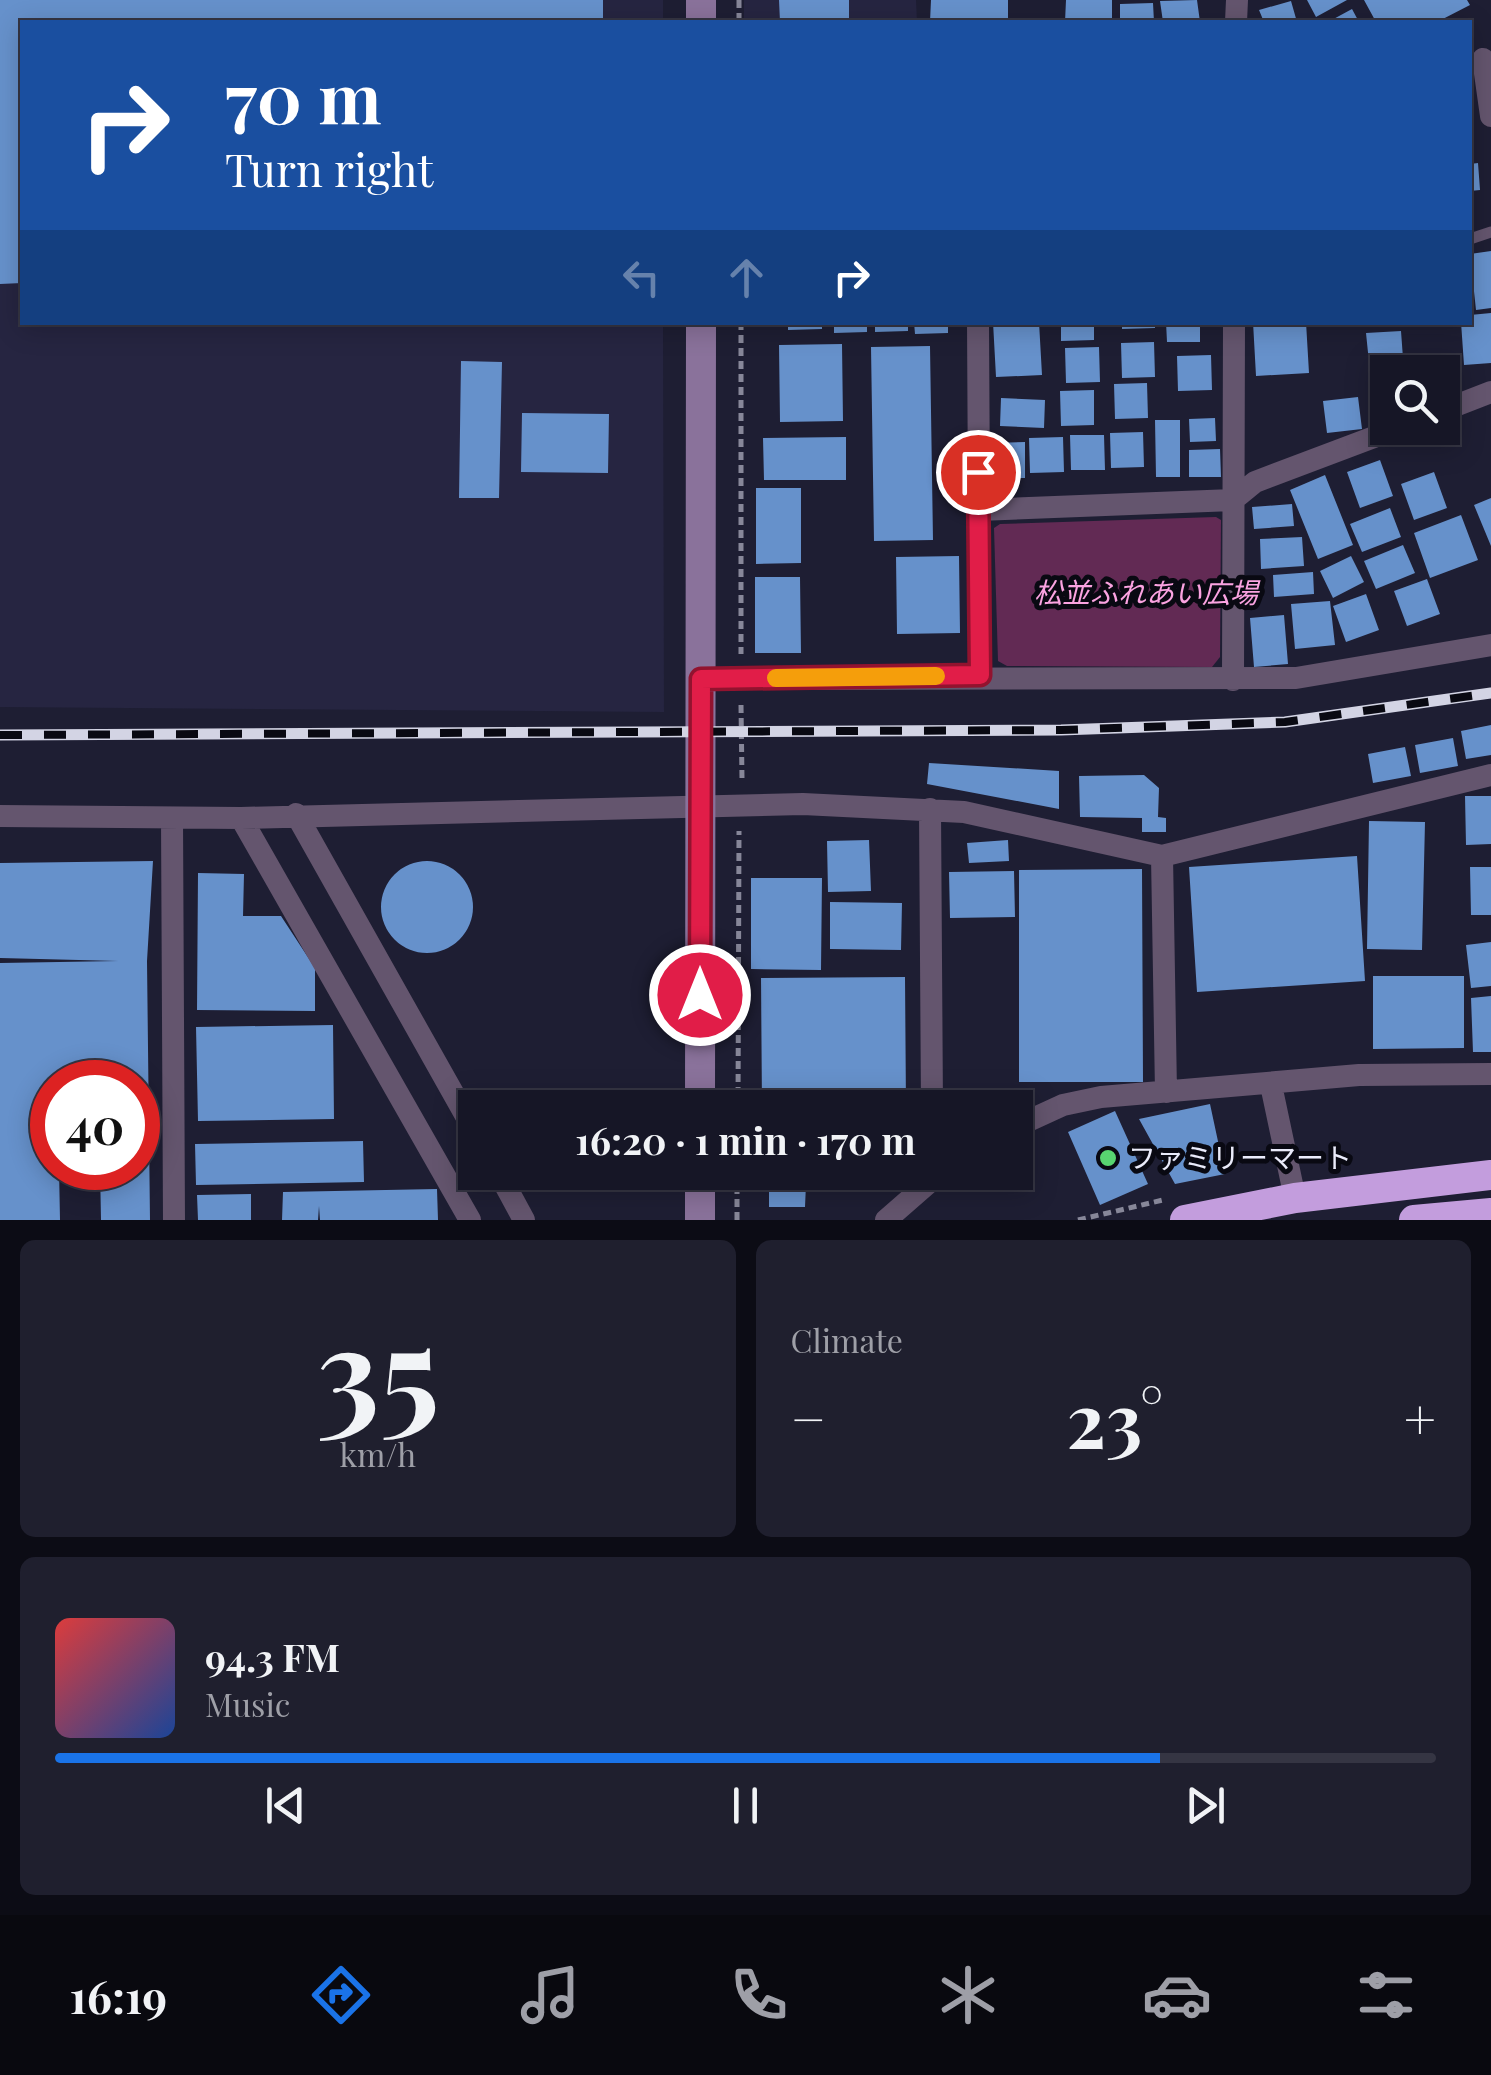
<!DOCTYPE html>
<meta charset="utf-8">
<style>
:root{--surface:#161626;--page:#1f1f2e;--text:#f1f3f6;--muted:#9e9fa7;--line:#353543;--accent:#1a73e8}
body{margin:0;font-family:"Playfair Display","Noto Sans JP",serif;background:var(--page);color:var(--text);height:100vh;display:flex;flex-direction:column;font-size:38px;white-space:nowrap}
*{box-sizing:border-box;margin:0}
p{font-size:32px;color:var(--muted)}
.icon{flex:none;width:55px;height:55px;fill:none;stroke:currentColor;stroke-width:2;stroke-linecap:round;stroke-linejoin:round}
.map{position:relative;height:1220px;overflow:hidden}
.drawer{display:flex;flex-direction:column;gap:20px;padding:20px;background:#0c0c15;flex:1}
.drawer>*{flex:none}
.guide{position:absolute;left:20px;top:20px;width:1452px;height:305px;border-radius:0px;box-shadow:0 5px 25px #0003,0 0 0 2px var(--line);background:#1a4fa0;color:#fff;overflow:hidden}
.controls{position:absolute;left:1370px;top:355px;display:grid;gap:20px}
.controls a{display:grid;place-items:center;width:90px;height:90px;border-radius:0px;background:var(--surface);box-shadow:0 5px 25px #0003,0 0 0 2px var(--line);font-size:50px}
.speed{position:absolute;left:30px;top:1060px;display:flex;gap:20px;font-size:50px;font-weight:700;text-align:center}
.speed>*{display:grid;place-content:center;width:130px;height:130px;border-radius:50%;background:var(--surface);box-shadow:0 5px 25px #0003,0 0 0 2px var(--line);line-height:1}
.speed .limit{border:15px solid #d22;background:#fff;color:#111}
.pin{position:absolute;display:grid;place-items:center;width:85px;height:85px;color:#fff;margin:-42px;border:5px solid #fff;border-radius:50%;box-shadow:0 2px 10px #0007}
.me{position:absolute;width:110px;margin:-55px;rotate:0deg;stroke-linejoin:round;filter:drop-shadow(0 0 8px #0008)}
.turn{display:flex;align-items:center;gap:35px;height:210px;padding:0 40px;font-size:45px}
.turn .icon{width:130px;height:130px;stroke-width:2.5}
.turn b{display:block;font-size:70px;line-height:85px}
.lanes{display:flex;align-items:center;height:95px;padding:0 40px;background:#0003;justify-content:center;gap:50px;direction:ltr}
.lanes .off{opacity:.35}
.big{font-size:75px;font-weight:700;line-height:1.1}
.drawer .widget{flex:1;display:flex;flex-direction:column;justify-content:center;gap:15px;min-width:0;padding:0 35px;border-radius:15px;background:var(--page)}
.drawer .dial{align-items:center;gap:0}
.dial b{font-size:130px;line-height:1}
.song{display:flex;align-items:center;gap:30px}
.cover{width:120px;height:120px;border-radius:15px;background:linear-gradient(135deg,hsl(0 70% 55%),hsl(220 70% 35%))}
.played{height:10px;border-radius:5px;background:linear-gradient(90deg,var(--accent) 80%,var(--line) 80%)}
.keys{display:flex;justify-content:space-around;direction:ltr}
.heat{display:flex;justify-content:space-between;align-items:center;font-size:55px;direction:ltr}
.drawer .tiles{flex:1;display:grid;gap:20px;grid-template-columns:1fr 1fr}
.widget:last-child{grid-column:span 2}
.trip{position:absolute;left:458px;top:1090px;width:575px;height:100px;border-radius:0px;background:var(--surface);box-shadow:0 5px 25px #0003,0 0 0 2px var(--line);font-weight:700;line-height:100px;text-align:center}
.tabs{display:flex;height:160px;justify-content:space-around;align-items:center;background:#09090f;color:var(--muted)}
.tabs .icon{width:70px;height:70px}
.tabs .active{color:var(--accent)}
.tabs b{font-size:45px;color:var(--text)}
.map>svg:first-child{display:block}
</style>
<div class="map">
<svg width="1491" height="1220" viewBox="0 0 1491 1220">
<rect width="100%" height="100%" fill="#1e1e33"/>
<!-- built -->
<path fill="#262541" d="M 0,0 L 663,0 L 663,22 L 22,22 L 22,322 L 663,323 L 664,712 L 0,707 Z
M 744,0 L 916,0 L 917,22 L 744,22 Z"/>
<!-- green -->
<path fill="#622a54" d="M 1216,517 L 1221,520 L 1220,657 L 1212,667 L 1007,666 L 998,661 L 994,528 L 1000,524 Z"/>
<!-- building -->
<path fill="#6691cb" d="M 0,0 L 603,0 L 603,22 L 22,22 L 22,283 L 0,284 Z
M 779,0 L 849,0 L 849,22 L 780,22 Z
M 931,0 L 1008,0 L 1008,22 L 930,22 Z
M 1066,0 L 1112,0 L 1112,22 L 1065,22 Z
M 1197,0 L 1200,22 L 1163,22 L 1160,1 Z
M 1307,0 L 1347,0 L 1316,17 Z
M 1364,0 L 1467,0 L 1470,5 L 1437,22 L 1376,22 Z
M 1291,1 L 1297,22 L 1264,22 L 1259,10 Z
M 1153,3 L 1154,22 L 1120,22 L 1120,4 Z
M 1352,9 L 1359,22 L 1328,22 Z
M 1478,163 L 1480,190 L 1470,191 L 1470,164 Z
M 1491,251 L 1491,308 L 1476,310 L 1470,254 Z
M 1491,313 L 1491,363 L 1464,365 L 1461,322 L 1470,322 L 1470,315 Z
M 788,322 L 822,322 L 822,329 L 788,330 Z
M 834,322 L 867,322 L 867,332 L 834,333 Z
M 875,322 L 908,322 L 908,331 L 875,332 Z
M 914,322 L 948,322 L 948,333 L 915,334 Z
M 993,322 L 1039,322 L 1042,375 L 996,377 Z
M 1061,322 L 1094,322 L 1094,340 L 1061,341 Z
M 1122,322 L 1155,322 L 1155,328 L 1122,329 Z
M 1166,322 L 1200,322 L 1200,342 L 1167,342 Z
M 1253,322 L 1306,322 L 1309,373 L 1256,376 Z
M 1401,331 L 1404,372 L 1388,372 L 1388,381 L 1371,382 L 1366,333 Z
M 1154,342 L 1155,377 L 1122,378 L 1121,343 Z
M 842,344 L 843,421 L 780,422 L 779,345 Z
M 930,346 L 933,540 L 874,541 L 871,347 Z
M 1099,347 L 1100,382 L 1066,383 L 1065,348 Z
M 1211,355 L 1212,390 L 1178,391 L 1177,356 Z
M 461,361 L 502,362 L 499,498 L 459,498 Z
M 1147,383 L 1148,418 L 1115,419 L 1114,384 Z
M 1094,390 L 1094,425 L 1061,426 L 1060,391 Z
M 1358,397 L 1362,429 L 1327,433 L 1323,401 Z
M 1001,398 L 1045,400 L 1044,428 L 1000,426 Z
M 522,413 L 609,414 L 608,473 L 521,472 Z
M 1215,418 L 1216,441 L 1190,442 L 1189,419 Z
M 1155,420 L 1180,420 L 1180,477 L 1156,477 Z
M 1143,432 L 1144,467 L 1111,468 L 1110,433 Z
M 1070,435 L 1104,435 L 1105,470 L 1071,470 Z
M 846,437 L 846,480 L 764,480 L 763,438 Z
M 1063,437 L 1064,472 L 1030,473 L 1029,438 Z
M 1025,442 L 1025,478 L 992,478 L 991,443 Z
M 1220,449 L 1221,477 L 1189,477 L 1189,450 Z
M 1380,460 L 1393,496 L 1360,508 L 1347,472 Z
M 1434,472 L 1447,508 L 1414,520 L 1401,484 Z
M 1325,475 L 1353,545 L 1318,559 L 1290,490 Z
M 756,488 L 801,488 L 801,563 L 756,564 Z
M 1491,498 L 1491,546 L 1474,505 Z
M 1292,504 L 1294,526 L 1254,529 L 1252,507 Z
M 1390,508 L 1401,537 L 1362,552 L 1350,524 Z
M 1461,515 L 1478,560 L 1430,578 L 1414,533 Z
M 1302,537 L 1304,566 L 1261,569 L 1260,539 Z
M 1403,545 L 1415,573 L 1376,589 L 1364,561 Z
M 959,556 L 960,633 L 897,634 L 896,557 Z
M 1351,556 L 1364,582 L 1333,598 L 1320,571 Z
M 1313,572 L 1314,594 L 1274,597 L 1273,575 Z
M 755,577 L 800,577 L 801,653 L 755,653 Z
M 1427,579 L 1440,614 L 1407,626 L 1394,591 Z
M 1366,594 L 1379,630 L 1346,642 L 1333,606 Z
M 1330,601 L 1335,645 L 1295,649 L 1291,604 Z
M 1284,615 L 1288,664 L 1254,667 L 1250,618 Z
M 1491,725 L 1491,755 L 1466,759 L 1461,731 Z
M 1453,738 L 1458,766 L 1420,773 L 1415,745 Z
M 1405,747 L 1411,776 L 1373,783 L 1368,754 Z
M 929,763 L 1059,771 L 1059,809 L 927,784 Z
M 1144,775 L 1159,788 L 1158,817 L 1166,818 L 1166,832 L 1142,832 L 1142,818 L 1080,817 L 1079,776 Z
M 1465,796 L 1491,796 L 1491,844 L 1466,845 Z
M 1369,821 L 1425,822 L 1422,950 L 1367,949 Z
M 869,840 L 871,891 L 828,892 L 827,841 Z
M 1008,840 L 1009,861 L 969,863 L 967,843 Z
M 1357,856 L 1365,981 L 1197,992 L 1189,867 Z
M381 907a46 46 0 1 1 92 0a46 46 0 1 1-92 0Z
M 153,861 L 147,961 L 150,1220 L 101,1220 L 100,1168 L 138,1168 L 138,1082 L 52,1082 L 52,1113 L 31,1113 L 31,1140 L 52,1140 L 52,1168 L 59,1168 L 60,1220 L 0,1220 L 0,963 L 118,961 L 0,958 L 0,863 Z
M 1470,867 L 1491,867 L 1491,915 L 1471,915 Z
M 1142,869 L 1143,1082 L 1019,1082 L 1019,870 Z
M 1014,871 L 1015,917 L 950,918 L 949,872 Z
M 198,873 L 244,874 L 243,916 L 281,916 L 315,968 L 315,1011 L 197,1010 Z
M 751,878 L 822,878 L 821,970 L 751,969 Z
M 830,902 L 902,903 L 901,950 L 830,949 Z
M 1491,942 L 1491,986 L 1471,988 L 1466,945 Z
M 1373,976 L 1464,976 L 1464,1048 L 1373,1049 Z
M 905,977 L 906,1108 L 762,1108 L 761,978 Z
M 1491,996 L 1491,1052 L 1473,1052 L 1471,998 Z
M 333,1025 L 334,1119 L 198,1121 L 196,1027 Z
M 1210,1104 L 1225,1174 L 1175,1184 L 1139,1119 Z
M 1115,1111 L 1148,1184 L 1100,1205 L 1068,1132 Z
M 363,1141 L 364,1182 L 196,1185 L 195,1144 Z
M 769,1172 L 878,1172 L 877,1181 L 849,1177 L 848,1184 L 806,1184 L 805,1207 L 769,1207 Z
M 437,1189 L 438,1220 L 320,1220 L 319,1206 L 318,1220 L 282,1220 L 283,1192 Z
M 251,1194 L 251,1220 L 198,1220 L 197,1195 Z"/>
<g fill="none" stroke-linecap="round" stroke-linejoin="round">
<!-- path -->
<path stroke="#878799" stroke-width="5" stroke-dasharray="8 5" stroke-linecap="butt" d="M 739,0 L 739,22
M 741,322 L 741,654
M 741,705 L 742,779
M 738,1108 L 739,831
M 737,1220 L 737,1172
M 1078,1220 L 1163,1200"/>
<!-- lane -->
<path stroke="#64556e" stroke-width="11" d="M 1470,239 L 1491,232"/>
<!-- street -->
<path stroke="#64556e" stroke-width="22" d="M 1236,22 L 1237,0
M 1483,59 L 1491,116
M 978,322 L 980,675
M 1442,411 L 1491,392
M 979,510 L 1233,500 L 1255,482 L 1398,428
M 701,679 L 1296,678 L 1491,645
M 1233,680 L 1234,322
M 930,809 L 932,1108
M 296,814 L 475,1132
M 0,816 L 241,818 L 803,804 L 964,812 L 1162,856 L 1491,775
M 172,818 L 174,1220
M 241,818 L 470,1220
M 1162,856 L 1166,1092
M 1271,1085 L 1295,1198
M 1015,1127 L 1063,1105 L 1101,1097 L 1359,1075 L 1491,1074
M 498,1172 L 524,1220
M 886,1220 L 941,1172"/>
<!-- secondary -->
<path stroke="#8a729b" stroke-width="30" d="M 701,0 L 701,22
M 700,1108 L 701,322
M 700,1220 L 700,1172"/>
<!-- highway -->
<path stroke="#c39ddd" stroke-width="30" d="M 1185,1220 L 1295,1198 L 1491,1175
M 1414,1220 L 1491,1213"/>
<!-- rail casing -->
<g stroke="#d3d4e4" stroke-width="11">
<path id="rail" d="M 0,735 L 1061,730 L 1285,722 L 1491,693"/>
</g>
<!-- rail -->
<use href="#rail" stroke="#090912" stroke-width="8" stroke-dasharray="22" stroke-linecap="butt"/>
</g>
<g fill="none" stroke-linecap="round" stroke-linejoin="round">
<!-- route casing -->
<g stroke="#92132f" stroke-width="25">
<path id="route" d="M 700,995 L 701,679 L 980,675 L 978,472"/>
</g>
<!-- route -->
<use href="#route" stroke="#e11d48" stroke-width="18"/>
<!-- slow -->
<path stroke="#f59e0b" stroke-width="18" d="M 776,678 L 936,676"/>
</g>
<!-- markers -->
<circle fill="#58d570" stroke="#090912" stroke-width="4" cx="1108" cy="1158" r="10"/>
<g text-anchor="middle" stroke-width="10" stroke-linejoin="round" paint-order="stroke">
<!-- park labels -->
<g font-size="28" font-style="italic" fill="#fba3e1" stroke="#090912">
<text x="1146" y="603">松並ふれあい広場</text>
</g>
<!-- poi labels -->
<g font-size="28" fill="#eaebfa" stroke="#090912" text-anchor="start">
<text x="1128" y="1168">ファミリーマート</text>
</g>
</g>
</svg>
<div class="controls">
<a><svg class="icon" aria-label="search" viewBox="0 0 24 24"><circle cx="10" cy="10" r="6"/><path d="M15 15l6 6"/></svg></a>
</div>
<div class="speed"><div class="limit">40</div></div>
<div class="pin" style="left:978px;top:472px;background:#d93025"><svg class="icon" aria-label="arrive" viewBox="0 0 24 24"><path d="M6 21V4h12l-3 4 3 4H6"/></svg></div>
<svg class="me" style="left:700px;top:995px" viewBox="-20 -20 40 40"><circle r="17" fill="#e11d48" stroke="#fff" stroke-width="3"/><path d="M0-11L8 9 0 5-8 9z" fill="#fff"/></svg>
<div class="trip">16:20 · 1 min · 170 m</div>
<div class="guide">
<div class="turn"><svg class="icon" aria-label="right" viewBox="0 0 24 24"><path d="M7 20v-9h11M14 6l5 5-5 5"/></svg><div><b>70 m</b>Turn right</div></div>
<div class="lanes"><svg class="icon off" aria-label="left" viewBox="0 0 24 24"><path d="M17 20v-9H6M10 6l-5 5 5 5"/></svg><svg class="icon off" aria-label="ahead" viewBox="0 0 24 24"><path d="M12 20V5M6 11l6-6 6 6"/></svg><svg class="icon" aria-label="right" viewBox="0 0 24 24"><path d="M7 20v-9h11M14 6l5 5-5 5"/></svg></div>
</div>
</div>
<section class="drawer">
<div class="tiles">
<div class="widget dial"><b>35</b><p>km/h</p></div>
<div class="widget"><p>Climate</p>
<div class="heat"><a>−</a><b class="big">23°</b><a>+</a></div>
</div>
<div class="widget">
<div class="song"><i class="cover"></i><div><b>94.3 FM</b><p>Music</p></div></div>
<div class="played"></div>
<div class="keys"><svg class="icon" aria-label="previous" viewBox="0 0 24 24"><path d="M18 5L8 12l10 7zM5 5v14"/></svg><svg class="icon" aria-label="pause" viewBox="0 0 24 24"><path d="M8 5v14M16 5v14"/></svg><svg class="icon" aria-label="next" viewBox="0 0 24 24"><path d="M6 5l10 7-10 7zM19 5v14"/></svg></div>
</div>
</div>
</section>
<nav class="tabs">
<b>16:19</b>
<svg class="icon active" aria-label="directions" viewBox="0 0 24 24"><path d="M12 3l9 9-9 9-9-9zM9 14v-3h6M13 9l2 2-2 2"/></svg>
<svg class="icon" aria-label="music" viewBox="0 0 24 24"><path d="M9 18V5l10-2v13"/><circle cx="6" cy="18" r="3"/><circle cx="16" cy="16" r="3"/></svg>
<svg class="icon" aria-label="phone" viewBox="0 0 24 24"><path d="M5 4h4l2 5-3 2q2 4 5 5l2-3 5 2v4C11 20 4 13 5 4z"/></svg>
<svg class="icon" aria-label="climate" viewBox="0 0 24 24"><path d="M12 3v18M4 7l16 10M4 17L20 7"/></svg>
<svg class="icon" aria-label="car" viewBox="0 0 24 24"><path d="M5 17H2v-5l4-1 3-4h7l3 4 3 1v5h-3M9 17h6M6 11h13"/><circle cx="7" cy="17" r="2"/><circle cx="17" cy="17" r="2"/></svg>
<svg class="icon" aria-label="filters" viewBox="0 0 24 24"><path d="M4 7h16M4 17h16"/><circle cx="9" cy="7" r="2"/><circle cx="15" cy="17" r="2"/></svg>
</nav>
